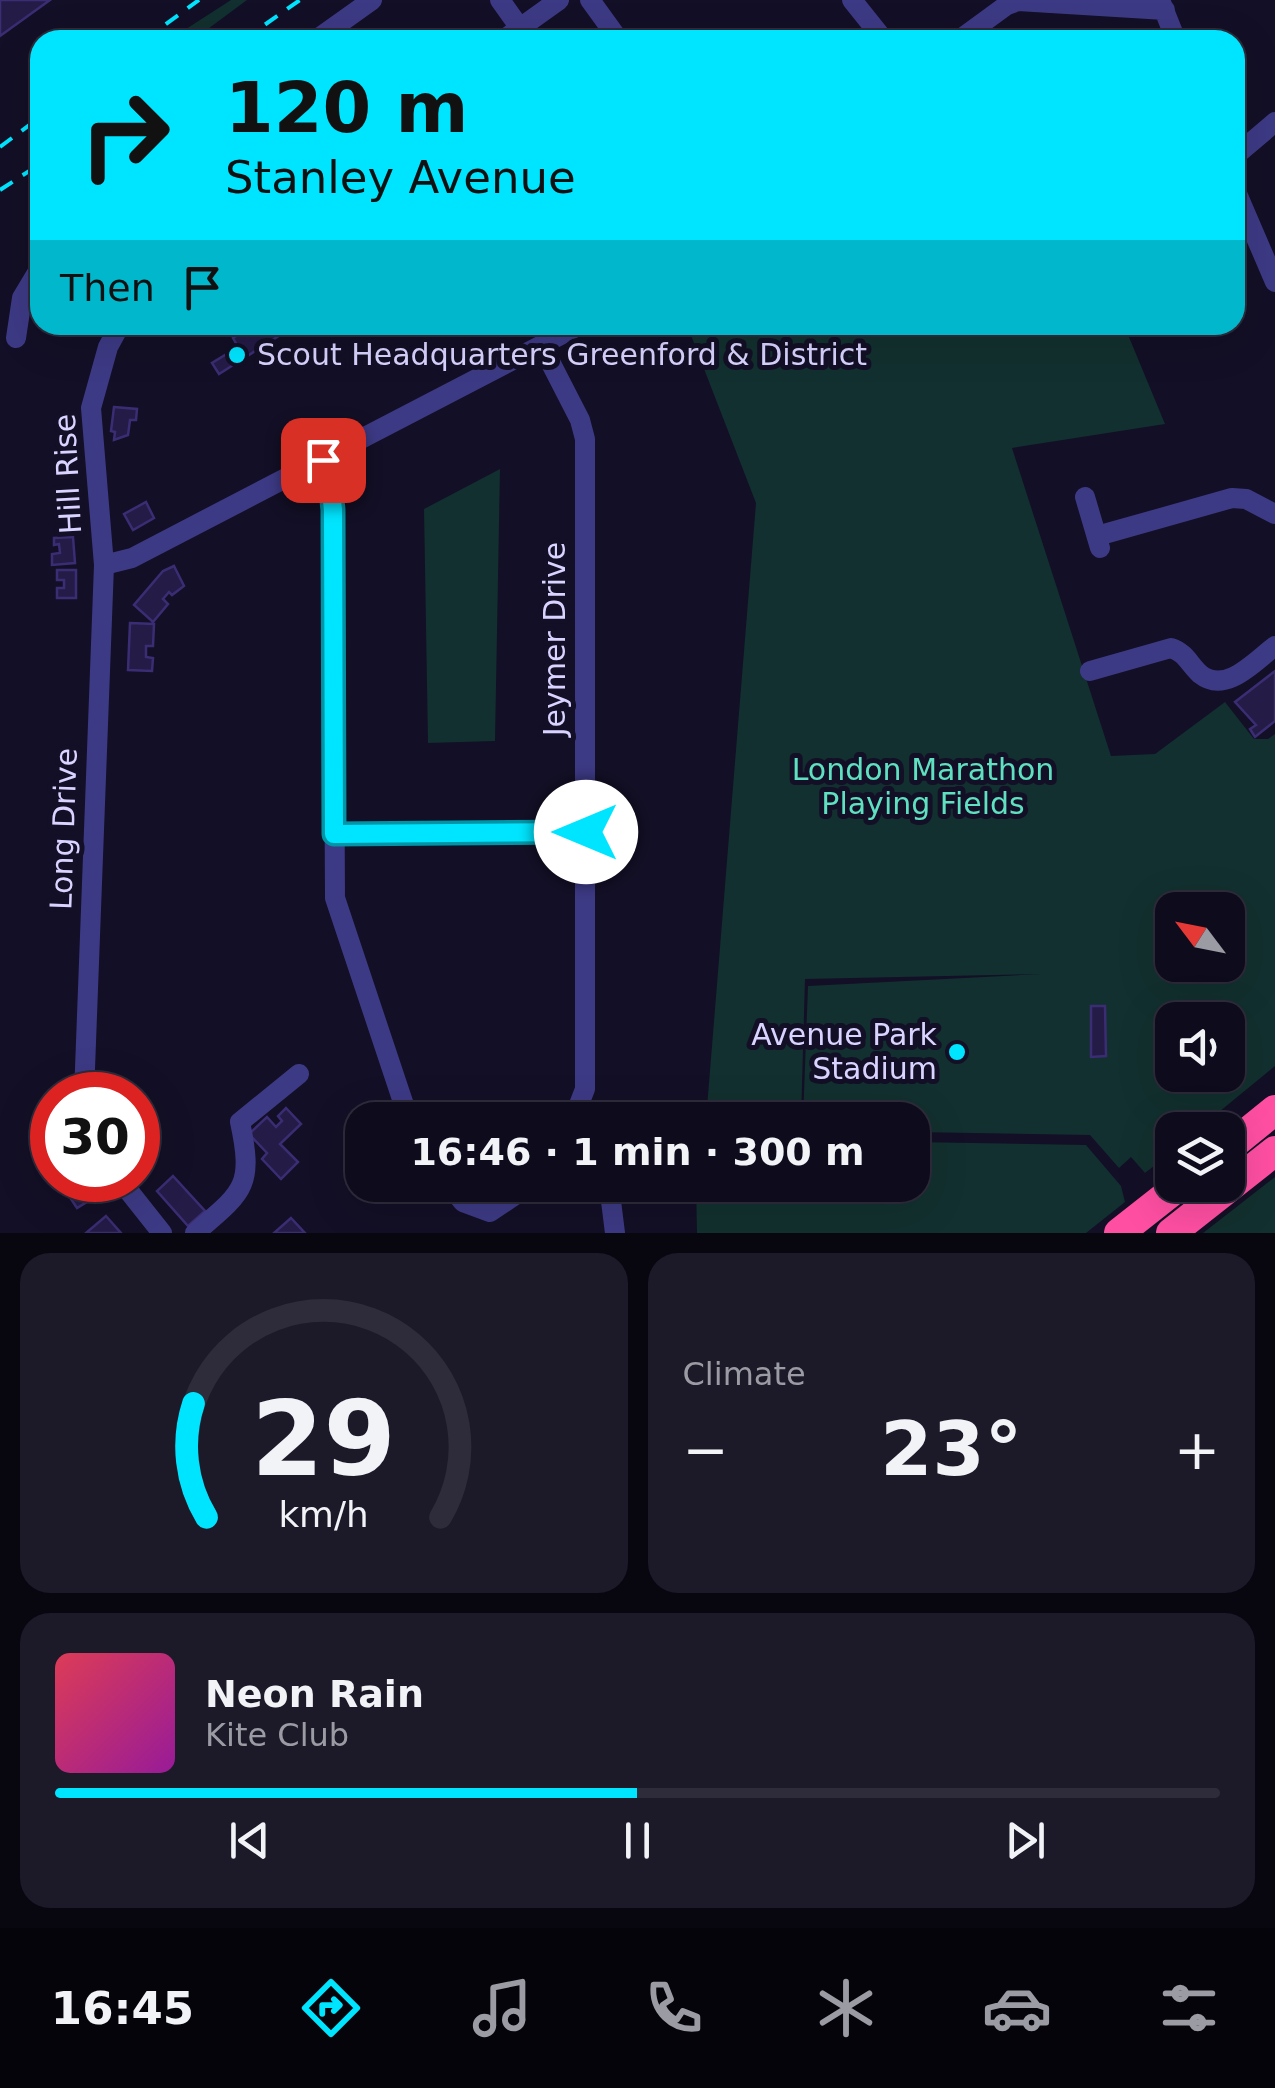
<!DOCTYPE html>
<meta charset="utf-8">
<style>
:root{--surface:#0e0b1c;--page:#1c1929;--text:#f1f3f6;--muted:#9b9ba3;--line:#2e2b3b;--accent:#00e5ff}
body{margin:0;font-family:"DejaVu Sans",sans-serif;background:var(--page);color:var(--text);height:100vh;display:flex;flex-direction:column;font-size:38px;white-space:nowrap}
*{box-sizing:border-box;margin:0}
p{font-size:32px;color:var(--muted)}
.icon{flex:none;width:55px;height:55px;fill:none;stroke:currentColor;stroke-width:2;stroke-linecap:round;stroke-linejoin:round}
.map{position:relative;height:1233px;overflow:hidden}
.side{display:flex;flex-direction:column;gap:20px;padding:20px;background:#08060f;flex:1}
.side>*{flex:none}
.hud{position:absolute;left:30px;top:30px;width:1215px;height:305px;border-radius:30px;box-shadow:0 10px 40px #0002,0 0 0 2px var(--line);background:#00e5ff;color:#111;overflow:hidden}
.needle{width:65px;rotate:302deg}
.tools{position:absolute;left:1155px;top:892px;display:grid;gap:20px}
.tools a{display:grid;place-items:center;width:90px;height:90px;border-radius:20px;background:var(--surface);box-shadow:0 10px 40px #0002,0 0 0 2px var(--line);font-size:50px}
.speed{position:absolute;left:30px;top:1072px;display:flex;gap:20px;font-size:50px;font-weight:700;text-align:center}
.speed>*{display:grid;place-content:center;width:130px;height:130px;border-radius:50%;background:var(--surface);box-shadow:0 10px 40px #0002,0 0 0 2px var(--line);line-height:1}
.speed .limit{border:15px solid #d22;background:#fff;color:#111}
.pin{position:absolute;display:grid;place-items:center;width:85px;height:85px;color:#fff;margin:-42px;border-radius:20px;box-shadow:0 5px 15px #0006}
.me{position:absolute;width:110px;margin:-55px;rotate:270deg;stroke-linejoin:round;filter:drop-shadow(0 0 8px #0008)}
.turn{display:flex;align-items:center;gap:35px;height:210px;padding:0 30px;font-size:45px}
.turn .icon{width:130px;height:130px;stroke-width:2.5}
.turn b{display:block;font-size:70px;line-height:85px}
.then{display:flex;align-items:center;height:95px;padding:0 30px;background:#0003;gap:20px;font-size:38px}
.big{font-size:75px;font-weight:600;line-height:1.1}
.side .card{flex:1;display:flex;flex-direction:column;justify-content:center;gap:15px;min-width:0;padding:0 35px;border-radius:30px;background:var(--page)}
.side .dial{align-items:center;gap:0}
.dial svg{height:260px;overflow:visible;fill:none;stroke:var(--line);stroke-width:7;stroke-linecap:round;text-anchor:middle}
.dial text{fill:var(--text);stroke:none}
.song{display:flex;align-items:center;gap:30px}
.cover{width:120px;height:120px;border-radius:15px;background:linear-gradient(135deg,hsl(350 70% 55%),hsl(300 70% 35%))}
.played{height:10px;border-radius:5px;background:linear-gradient(90deg,var(--accent) 50%,var(--line) 50%)}
.keys{display:flex;justify-content:space-around;direction:ltr}
.heat{display:flex;justify-content:space-between;align-items:center;font-size:55px;direction:ltr}
.side .tiles{flex:1;display:grid;gap:20px;grid-template-columns:1fr 1fr}
.card:last-child{grid-column:span 2}
.trip{position:absolute;left:345px;top:1102px;width:585px;height:100px;border-radius:30px;background:var(--surface);box-shadow:0 10px 40px #0002,0 0 0 2px var(--line);font-weight:600;line-height:100px;text-align:center}
.dock{display:flex;height:160px;justify-content:space-around;align-items:center;background:#06040b;color:var(--muted)}
.dock .icon{width:70px;height:70px}
.dock .active{color:var(--accent)}
.dock b{font-size:45px;color:var(--text)}
.map>svg:first-child{display:block}
</style>
<div class="map">
<svg width="1275" height="1233" viewBox="0 0 1275 1233">
<rect width="100%" height="100%" fill="#130f26"/>
<!-- green -->
<path fill="#12302f" fill-rule="evenodd" d="M 231,0 L 247,0 L 193,40 L 169,40 Z
M 687,325 L 1124,325 L 1165,424 L 1012,448 L 1111,756 L 1155,754 L 1225,702 L 1254,739 L 1268,739 L 1275,734 L 1275,1066 L 1197,1130 L 1172,1130 L 1172,1152 L 1145,1173 L 1131,1157 L 1119,1168 L 1090,1135 L 913,1132 L 912,1120 L 803,1120 L 808,986 L 1042,974 L 805,979 L 801,1120 L 706,1120 L 756,503 ZM 1172,910 L 1228,910 L 1228,965 L 1172,965 ZM 1172,1020 L 1228,1020 L 1228,1075 L 1172,1075 Z
M 500,469 L 495,741 L 428,743 L 424,509 Z
M 913,1142 L 1086,1145 L 1121,1186 L 1125,1202 L 1086,1233 L 697,1233 L 696,1185 L 912,1185 Z
M 1275,1177 L 1275,1233 L 1203,1233 Z"/>
<!-- building -->
<path fill="#241b47" stroke="#3b2d73" stroke-width="2.5" d="M 0,0 L 50,0 L 0,36 Z
M 254,325 L 296,325 L 219,374 L 212,363 L 238,347 L 233,338 Z
M 114,407 L 137,409 L 136,420 L 130,420 L 128,435 L 114,440 L 115,432 L 111,431 Z
M 146,502 L 154,518 L 133,530 L 124,514 Z
M 73,537 L 75,563 L 52,565 L 52,554 L 60,553 L 59,544 L 54,545 L 54,538 Z
M 174,566 L 184,586 L 172,595 L 169,592 L 163,599 L 168,604 L 153,622 L 134,605 L 163,571 Z
M 57,570 L 76,570 L 76,598 L 57,598 L 57,588 L 64,588 L 64,580 L 57,580 Z
M 130,623 L 154,624 L 153,646 L 146,646 L 146,657 L 153,658 L 152,671 L 128,670 Z
M 1275,671 L 1275,721 L 1255,737 L 1250,729 L 1256,725 L 1235,702 Z
M 1091,1006 L 1105,1006 L 1106,1056 L 1091,1057 Z
M 286,1108 L 301,1124 L 280,1144 L 298,1162 L 281,1179 L 262,1159 L 267,1153 L 249,1134 L 267,1117 L 276,1127 L 282,1121 L 278,1116 Z
M 173,1176 L 205,1211 L 188,1226 L 157,1191 Z
M 68,1180 L 85,1180 L 95,1197 L 77,1208 L 71,1199 L 78,1195 L 74,1188 L 68,1192 L 62,1184 Z
M 106,1216 L 121,1233 L 86,1233 Z
M 291,1218 L 305,1233 L 274,1233 Z"/>
<g fill="none" stroke-linecap="round" stroke-linejoin="round">
<!-- minor -->
<path stroke="#3d3a85" stroke-width="20" d="M 500,0 L 520,28
M 590,0 L 619,40
M 852,0 L 884,40
M 1160,0 L 1176,40
M 316,40 L 372,0
M 503,40 L 559,0
M 959,40 L 1007,5 L 1018,1 L 1165,10
M 1235,156 L 1275,122
M 1235,189 L 1275,282
M 16,338 L 22,298 L 40,268
M 542,346 L 580,420 L 585,439 L 585,1089 L 573,1120
M 323,460 L 331,482 L 333,511 L 335,898 L 409,1120
M 1085,497 L 1100,548
M 1097,536 L 1232,498 L 1246,499 L 1275,514
M 104,565 L 132,558 L 580,325
M 1090,671 L 1171,648 C 1186,653 1189,664 1200,674 C 1226,695 1255,661 1275,646
M 334,834 L 586,833
M 84,1095 L 104,565 L 91,408 L 108,347 L 120,325
M 120,1180 L 162,1233
M 449,1185 L 463,1202 L 490,1212 L 530,1185
M 609,1185 L 615,1233
M 195,1233 C 243,1192 254,1187 240,1122 L 299,1074"/>
<!-- highway -->
<path stroke="#ff4fa3" stroke-width="30" d="M 1228,1148 L 1275,1110
M 1119,1233 L 1180,1185
M 1171,1233 L 1275,1151"/>
<!-- rail -->
<path stroke="#00e5ff" stroke-width="4" stroke-dasharray="15 12" stroke-linecap="butt" d="M 144,40 L 199,0
M 243,40 L 300,0
M 0,147 L 40,117
M 0,190 L 40,164"/>
</g>
<g fill="none" stroke-linecap="round" stroke-linejoin="round">
<!-- route casing -->
<g stroke="#0095a6" stroke-width="25">
<path id="route" d="M 323,460 L 330,482 L 333,510 L 334,834 L 586,832"/>
</g>
<!-- route -->
<use href="#route" stroke="#00e5ff" stroke-width="18"/>
</g>
<!-- markers -->
<g fill="#00e5ff" stroke="#130f26" stroke-width="4">
<circle cx="237" cy="355" r="10"/>
<circle cx="957" cy="1052" r="10"/>
</g>
<g text-anchor="middle" stroke-width="10" stroke-linejoin="round" paint-order="stroke">
<!-- poi labels -->
<g font-size="30" fill="#d9d4ff" stroke="#130f26" text-anchor="start">
<text x="257" y="365">Scout Headquarters Greenford &amp; District</text>
<text x="937" y="1045" text-anchor="end">Avenue Park<tspan x="937" dy="34">Stadium</tspan></text>
</g>
<!-- street labels -->
<g font-size="30" fill="#d9d4ff" stroke="#130f26">
<text transform="translate(68 474) rotate(-93)" y="10">Hill Rise</text>
<text transform="translate(555 639) rotate(-90)" y="10">Jeymer Drive</text>
<text transform="translate(64 829) rotate(-88)" y="10">Long Drive</text>
</g>
<!-- park labels -->
<g font-size="30" fill="#5fe0c0" stroke="#130f26">
<text x="923" y="780">London Marathon<tspan x="923" dy="34">Playing Fields</tspan></text>
</g>
</g>
</svg>
<div class="tools">
<a><svg class="needle" viewBox="-14 -14 28 28"><path d="M0-13l5 13h-10z" fill="#e53935"/><path d="M0 13l5-13h-10z" fill="#9b9ba3"/></svg></a>
<a><svg class="icon" aria-label="sound" viewBox="0 0 24 24"><path d="M4 9h4l5-4v14l-5-4H4zM17 9q2 3 0 6"/></svg></a>
<a><svg class="icon" aria-label="layers" viewBox="0 0 24 24"><path d="M12 4l9 5-9 5-9-5zM3 14l9 5 9-5"/></svg></a>
</div>
<div class="speed"><div class="limit">30</div></div>
<div class="pin" style="left:323px;top:460px;background:#d93025"><svg class="icon" aria-label="arrive" viewBox="0 0 24 24"><path d="M6 21V4h12l-3 4 3 4H6"/></svg></div>
<svg class="me" style="left:586px;top:832px" viewBox="-20 -20 40 40"><circle r="19" fill="#fff"/><path d="M0-13L10 11 0 6-10 11z" fill="#00e5ff"/></svg>
<div class="trip">16:46 · 1 min · 300 m</div>
<div class="hud">
<div class="turn"><svg class="icon" aria-label="right" viewBox="0 0 24 24"><path d="M7 20v-9h11M14 6l5 5-5 5"/></svg><div><b>120 m</b>Stanley Avenue</div></div>
<div class="then">Then<svg class="icon" aria-label="arrive" viewBox="0 0 24 24"><path d="M6 21V4h12l-3 4 3 4H6"/></svg></div>
</div>
</div>
<section class="side">
<div class="tiles">
<div class="card dial"><svg viewBox="0 0 100 80">
<path d="M14 69A42 42 0 1 1 86 69"/>
<path d="M14 69A42 42 0 0 1 10 34" stroke="#00e5ff"/>
<text x="50" y="56" font-size="32" font-weight="700">29</text>
<text x="50" y="72" font-size="11">km/h</text>
</svg></div>
<div class="card"><p>Climate</p>
<div class="heat"><a>−</a><b class="big">23°</b><a>+</a></div>
</div>
<div class="card">
<div class="song"><i class="cover"></i><div><b>Neon Rain</b><p>Kite Club</p></div></div>
<div class="played"></div>
<div class="keys"><svg class="icon" aria-label="previous" viewBox="0 0 24 24"><path d="M18 5L8 12l10 7zM5 5v14"/></svg><svg class="icon" aria-label="pause" viewBox="0 0 24 24"><path d="M8 5v14M16 5v14"/></svg><svg class="icon" aria-label="next" viewBox="0 0 24 24"><path d="M6 5l10 7-10 7zM19 5v14"/></svg></div>
</div>
</div>
</section>
<nav class="dock">
<b>16:45</b>
<svg class="icon active" aria-label="directions" viewBox="0 0 24 24"><path d="M12 3l9 9-9 9-9-9zM9 14v-3h6M13 9l2 2-2 2"/></svg>
<svg class="icon" aria-label="music" viewBox="0 0 24 24"><path d="M9 18V5l10-2v13"/><circle cx="6" cy="18" r="3"/><circle cx="16" cy="16" r="3"/></svg>
<svg class="icon" aria-label="phone" viewBox="0 0 24 24"><path d="M5 4h4l2 5-3 2q2 4 5 5l2-3 5 2v4C11 20 4 13 5 4z"/></svg>
<svg class="icon" aria-label="climate" viewBox="0 0 24 24"><path d="M12 3v18M4 7l16 10M4 17L20 7"/></svg>
<svg class="icon" aria-label="car" viewBox="0 0 24 24"><path d="M5 17H2v-5l4-1 3-4h7l3 4 3 1v5h-3M9 17h6M6 11h13"/><circle cx="7" cy="17" r="2"/><circle cx="17" cy="17" r="2"/></svg>
<svg class="icon" aria-label="filters" viewBox="0 0 24 24"><path d="M4 7h16M4 17h16"/><circle cx="9" cy="7" r="2"/><circle cx="15" cy="17" r="2"/></svg>
</nav>
